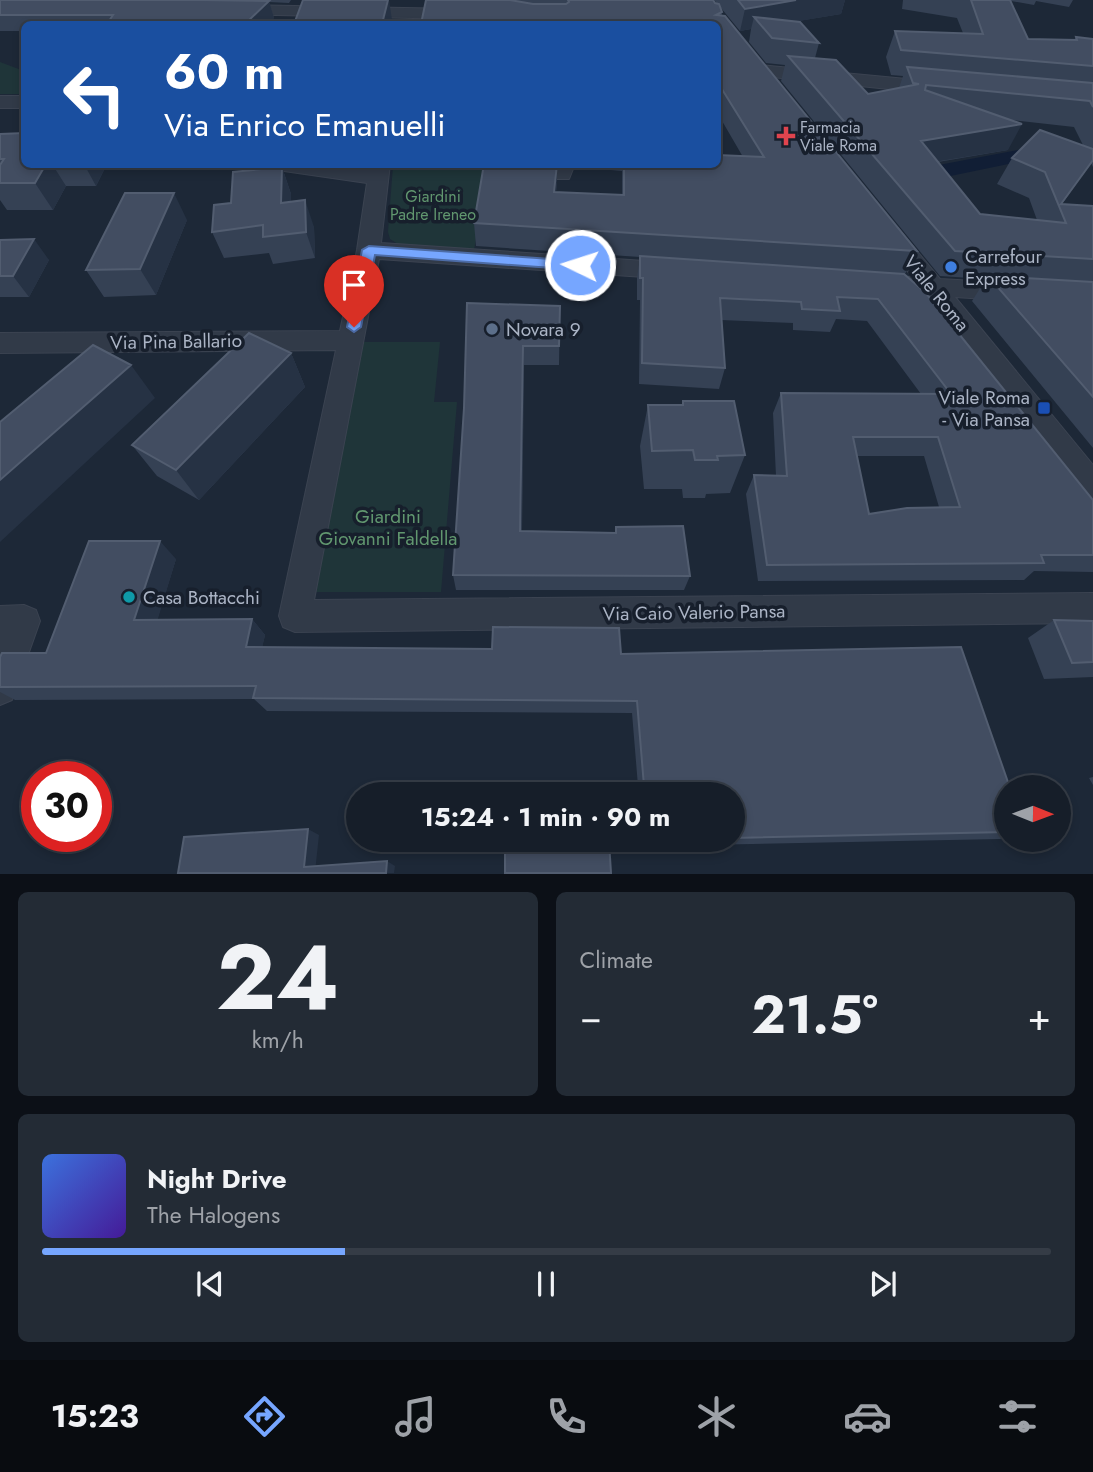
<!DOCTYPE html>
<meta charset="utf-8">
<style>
:root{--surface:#161e29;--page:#232b35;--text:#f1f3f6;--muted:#9ea2a8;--line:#353c46;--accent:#76a6ff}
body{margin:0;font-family:Jost,sans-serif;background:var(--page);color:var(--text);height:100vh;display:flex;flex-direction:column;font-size:26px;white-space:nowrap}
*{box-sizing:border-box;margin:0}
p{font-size:23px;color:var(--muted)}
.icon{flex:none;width:38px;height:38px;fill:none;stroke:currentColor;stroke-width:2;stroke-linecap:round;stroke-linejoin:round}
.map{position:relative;height:874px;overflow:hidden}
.details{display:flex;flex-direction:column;gap:18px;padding:18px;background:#0c1017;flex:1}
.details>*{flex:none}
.banner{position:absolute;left:21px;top:21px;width:700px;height:147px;border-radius:10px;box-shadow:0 4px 10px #0003,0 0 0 2px var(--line);background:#1a4fa0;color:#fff;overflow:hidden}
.needle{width:46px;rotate:91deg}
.fabs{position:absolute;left:994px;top:775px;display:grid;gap:14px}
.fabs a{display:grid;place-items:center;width:77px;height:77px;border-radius:50%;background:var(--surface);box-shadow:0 4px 10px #0003,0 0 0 2px var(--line);font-size:35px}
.speed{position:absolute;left:21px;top:761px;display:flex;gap:14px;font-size:35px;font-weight:700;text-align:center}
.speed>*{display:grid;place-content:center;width:91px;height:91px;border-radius:50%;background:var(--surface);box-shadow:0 4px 10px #0003,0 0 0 2px var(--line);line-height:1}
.speed .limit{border:10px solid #d22;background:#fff;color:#111}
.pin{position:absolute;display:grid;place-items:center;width:60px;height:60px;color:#fff;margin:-72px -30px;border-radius:50% 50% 50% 0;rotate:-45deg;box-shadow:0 0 7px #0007}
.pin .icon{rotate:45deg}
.me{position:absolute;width:77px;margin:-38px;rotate:274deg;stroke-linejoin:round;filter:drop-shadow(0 0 5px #0008)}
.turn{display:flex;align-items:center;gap:24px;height:147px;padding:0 28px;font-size:32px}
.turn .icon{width:91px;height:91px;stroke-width:2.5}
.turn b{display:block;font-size:49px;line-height:60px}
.big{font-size:52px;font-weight:700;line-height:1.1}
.details .tile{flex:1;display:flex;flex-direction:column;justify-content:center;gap:10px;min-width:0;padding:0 24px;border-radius:10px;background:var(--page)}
.details .dial{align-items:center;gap:0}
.dial b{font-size:91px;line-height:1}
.song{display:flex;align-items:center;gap:21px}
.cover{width:84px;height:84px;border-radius:10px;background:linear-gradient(135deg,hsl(220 70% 55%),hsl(260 70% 35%))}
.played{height:7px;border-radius:4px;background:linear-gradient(90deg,var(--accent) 30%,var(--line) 30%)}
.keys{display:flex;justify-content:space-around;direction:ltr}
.heat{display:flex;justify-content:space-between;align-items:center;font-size:38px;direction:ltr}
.details .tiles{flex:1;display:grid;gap:18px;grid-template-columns:1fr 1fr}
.tile:last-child{grid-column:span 2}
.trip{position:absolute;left:346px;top:782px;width:399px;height:70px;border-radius:35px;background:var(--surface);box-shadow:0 4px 10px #0003,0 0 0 2px var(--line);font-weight:700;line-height:70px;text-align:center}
.menu{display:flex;height:112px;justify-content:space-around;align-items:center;background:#090c10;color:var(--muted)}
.menu .icon{width:49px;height:49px}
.menu .active{color:var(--accent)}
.menu b{font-size:32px;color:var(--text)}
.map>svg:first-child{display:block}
</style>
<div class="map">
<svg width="1093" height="874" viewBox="0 0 1093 874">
<rect width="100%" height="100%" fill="#1d2837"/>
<!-- green -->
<path fill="#1f3539" d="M 0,62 L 24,71 L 24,94 L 0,94 Z
M 393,165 L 489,165 L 474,250 L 398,244 L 390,239 L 388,232 Z
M 363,342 L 440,342 L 434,402 L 457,402 L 441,592 L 316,592 Z"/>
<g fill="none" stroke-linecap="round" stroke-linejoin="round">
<!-- canal -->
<path fill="#111e35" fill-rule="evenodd" d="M 1049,144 L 1056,146 L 1059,150 L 1056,154 L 907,185 L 899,183 L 896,178 L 899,173 L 907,171 Z"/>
<!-- minor casing -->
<g stroke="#3b4351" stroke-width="2">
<path id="minor" d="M 234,5 L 459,9 L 467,14 L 459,19 L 228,14 L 226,10 Z
M 759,65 L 938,82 L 947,88 L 938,94 L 752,75 L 750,71 L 752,67 Z
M 0,96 L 24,96 L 24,108 L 0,108 Z
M 267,164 L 327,164 L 369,170 L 369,164 L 390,164 L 381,243 L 674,263 L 682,265 L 686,271 L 682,277 L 674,279 L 379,259 L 314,600 L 1093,593 L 1093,623 L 295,632 L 283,627 L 279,616 L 336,350 L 0,353 L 0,333 L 340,331 L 357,250 L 367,183 L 277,170 Z
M 554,164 L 575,164 L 569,179 L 555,179 L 551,174 Z
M 888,224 L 896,226 L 940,279 L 1093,288 L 1093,306 L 955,297 L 1093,465 L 1093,500 L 1083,496 L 926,295 L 875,290 L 871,284 L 875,278 L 883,276 L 912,277 L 877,231 L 880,226 Z
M 24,605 L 36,610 L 40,621 L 12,700 L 0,705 L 0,606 Z"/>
</g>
<!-- minor -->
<use href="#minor" fill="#313a48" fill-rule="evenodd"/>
</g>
<!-- wall -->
<path fill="#354154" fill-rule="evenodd" d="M 0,0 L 291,0 L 289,3 L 269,2 L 274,18 L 266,24 L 24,24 L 24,31 L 0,31 Z
M 426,0 L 713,0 L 715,3 L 717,3 L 714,0 L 845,0 L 841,14 L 798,21 L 819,43 L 815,58 L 868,94 L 899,88 L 903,76 L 891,75 L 886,57 L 895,31 L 963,33 L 957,18 L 902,9 L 903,0 L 1073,0 L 1069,7 L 1036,1 L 1034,5 L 1011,1 L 1028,39 L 1074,40 L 1076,37 L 1093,39 L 1093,167 L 1091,163 L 1062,204 L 1093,206 L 1093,448 L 972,301 L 986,279 L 940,276 L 781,81 L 785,65 L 766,63 L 749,42 L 751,29 L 740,31 L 721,8 L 722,16 L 917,251 L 905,274 L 1093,500 L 1093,572 L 1034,571 L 1024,580 L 758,581 L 746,494 L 754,475 L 776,476 L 773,413 L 781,393 L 921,394 L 867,321 L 836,319 L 830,332 L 793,330 L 793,323 L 721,320 L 725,368 L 719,389 L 639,384 L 640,300 L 637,300 L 637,278 L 640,257 L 476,246 L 474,223 L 557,182 L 556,192 L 622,195 L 622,171 L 577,167 L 576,164 L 718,164 L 743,157 L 718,114 L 718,24 ZM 1011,120 L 1074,127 L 1083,145 L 1012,158 L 997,184 L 1029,198 L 1037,220 L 980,214 L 938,162 L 1008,150 ZM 857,456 L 924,456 L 939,507 L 869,514 Z
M 0,134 L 24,164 L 107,164 L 96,186 L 66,186 L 53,210 L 7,210 L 0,200 Z
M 282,167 L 291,194 L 291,201 L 314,227 L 315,258 L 273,264 L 269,253 L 224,258 L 212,232 L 231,203 Z
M 187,220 L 156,295 L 104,297 L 86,270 Z
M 0,240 L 49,260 L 29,297 L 0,297 Z
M 560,306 L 559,365 L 524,365 L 522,531 L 615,533 L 616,527 L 690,576 L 684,590 L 456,590 L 453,575 L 464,408 Z
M 291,353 L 305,387 L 199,500 L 157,476 L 132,445 Z
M 683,401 L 745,455 L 730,493 L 706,494 L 705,498 L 683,498 L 682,489 L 644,489 L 640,446 L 648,405 L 682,405 Z
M 176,559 L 157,620 L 252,619 L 265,635 L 262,647 L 621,654 L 1006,788 L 1006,837 L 1000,839 L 609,847 L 505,840 L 733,840 L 733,794 L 638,786 L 632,713 L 267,711 L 254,699 L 15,700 L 0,692 L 0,657 L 46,653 Z
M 1054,620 L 1093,621 L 1093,677 L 1044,679 L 1028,638 Z
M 1093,777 L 1093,785 L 1089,778 Z"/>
<!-- shaded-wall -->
<path fill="#263244" d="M 389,0 L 392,20 L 391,24 L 382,24 Z
M 796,0 L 845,0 L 841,14 L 763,27 L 754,17 L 751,29 L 740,31 L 745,9 Z
M 269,1 L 274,18 L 266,24 L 245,24 Z
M 1022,124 L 1008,150 L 909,166 L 921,141 Z
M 46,164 L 52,164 L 66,186 L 53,210 L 35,183 Z
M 84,164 L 107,164 L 96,186 Z
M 557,164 L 557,182 L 554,215 L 554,192 Z
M 282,167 L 291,194 L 291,229 L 281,203 Z
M 174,193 L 187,220 L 156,295 L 140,269 Z
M 305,200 L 314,227 L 315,258 L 306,232 Z
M 34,239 L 49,260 L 29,297 L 13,276 Z
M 523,346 L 524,365 L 521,547 L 520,531 Z
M 291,353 L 305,387 L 199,500 L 176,470 Z
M 131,365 L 155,398 L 0,542 L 0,480 Z
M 160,541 L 176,559 L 153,635 L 134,620 Z
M 252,619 L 265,635 L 259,662 L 246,647 Z
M 308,829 L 319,835 L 315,872 L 304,867 Z
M 387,861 L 395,866 L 394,873 L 386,873 Z"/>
<!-- building -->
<path fill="#424d61" stroke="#525d70" stroke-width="2" fill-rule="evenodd" d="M 0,0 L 202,0 L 269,1 L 245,24 L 107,24 L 113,15 L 0,15 Z
M 303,0 L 388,0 L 382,24 L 294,24 Z
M 426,0 L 510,0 L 533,4 L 566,4 L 569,2 L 568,0 L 713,0 L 715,3 L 719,4 L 722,12 L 716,15 L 725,16 L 917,251 L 474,223 L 484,164 L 557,164 L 554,192 L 624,195 L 624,164 L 718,164 L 718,155 L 764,157 L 720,86 L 718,86 L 718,24 L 421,24 Z
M 738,0 L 796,0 L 745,9 Z
M 971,0 L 1010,0 L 1028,39 L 1077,40 L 1076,37 L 1093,39 L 1093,66 L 901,50 L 895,31 L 983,34 Z
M 754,17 L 800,22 L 819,43 L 772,38 Z
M 788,56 L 836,60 L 868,94 L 919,84 L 913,83 L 907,67 L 1093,83 L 1093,107 L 1090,101 L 926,85 L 925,90 L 1022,124 L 921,141 L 980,214 L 1066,223 L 1045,172 L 1012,158 L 1040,130 L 1093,149 L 1093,160 L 1061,204 L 1093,206 L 1093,259 L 955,251 Z
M 24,133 L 24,164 L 46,164 L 35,183 L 0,183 L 0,165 L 4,159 L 0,159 L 0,134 Z
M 282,167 L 281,203 L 305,200 L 306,232 L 263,237 L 263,225 L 212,232 L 214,205 L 231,203 L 233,172 Z
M 125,193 L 174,193 L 140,269 L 86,270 Z
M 34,239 L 13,276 L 0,276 L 0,240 Z
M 640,256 L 904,274 L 926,293 L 1093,500 L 1093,555 L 1041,555 L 1044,563 L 767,565 L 754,475 L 787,476 L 781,393 L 951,394 L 878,299 L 837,297 L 840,311 L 802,309 L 801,302 L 720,298 L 725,368 L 642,363 L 643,278 L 640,278 ZM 853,437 L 938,437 L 960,507 L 907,508 L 869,514 Z
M 988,276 L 1093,282 L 1093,397 Z
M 467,303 L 560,306 L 559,346 L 523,346 L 520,531 L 616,533 L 616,527 L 683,526 L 690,576 L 453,575 L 464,408 Z
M 249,333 L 291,353 L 176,470 L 132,445 Z
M 93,345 L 131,365 L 0,480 L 0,422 Z
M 683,401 L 734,401 L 745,455 L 717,456 L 718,460 L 695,460 L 693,450 L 652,451 L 648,405 L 683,405 Z
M 89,541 L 160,541 L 134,620 L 252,619 L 246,647 L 492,649 L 493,627 L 619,628 L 621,654 L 961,647 L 1010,788 L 1006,788 L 1006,832 L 733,838 L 733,794 L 505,794 L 505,791 L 644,786 L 637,701 L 253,698 L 256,686 L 0,687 L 0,657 L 2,653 L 46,653 Z
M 1054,620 L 1093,621 L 1093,662 L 1072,663 Z
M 308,829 L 304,867 L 387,861 L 386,873 L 178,873 L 184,837 Z
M 505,840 L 656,840 L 609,841 L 611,873 L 505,873 Z"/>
<!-- route -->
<path fill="#76a6ff" stroke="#4d6ca6" stroke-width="2" d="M 369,246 L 580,261 L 587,265 L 580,270 L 375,255 L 361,327 L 354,332 L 347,327 L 362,250 Z"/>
<!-- markers -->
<path fill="#e0444e" stroke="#171f2c" stroke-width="2.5" d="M782.5 125.5h7v7h7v7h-7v7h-7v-7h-7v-7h7z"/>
<circle fill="#3f7fe0" stroke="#171f2c" stroke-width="2.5" cx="951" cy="267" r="7"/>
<circle fill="#5c6f8a" stroke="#171f2c" stroke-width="2.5" cx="492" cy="329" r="7"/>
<rect fill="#1a4fb4" stroke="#171f2c" stroke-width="2.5" x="1037" y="401" width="14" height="14" rx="3.5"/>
<circle fill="#0f9aa8" stroke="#171f2c" stroke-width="2.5" cx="129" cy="597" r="7"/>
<g text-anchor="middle" stroke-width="7" stroke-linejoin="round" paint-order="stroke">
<!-- far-poi labels -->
<g font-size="16" fill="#abb4c5" stroke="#171f2c" text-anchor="start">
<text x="800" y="133">Farmacia<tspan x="800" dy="18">Viale Roma</tspan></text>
</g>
<!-- far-park labels -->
<g font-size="16" fill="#61976f" stroke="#171f2c">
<text x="433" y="202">Giardini<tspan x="433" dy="18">Padre Ireneo</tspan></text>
</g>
<!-- poi labels -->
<g font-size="19" fill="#abb4c5" stroke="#171f2c" text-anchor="start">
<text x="965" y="263">Carrefour<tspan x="965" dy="22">Express</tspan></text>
<text x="506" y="336">Novara 9</text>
<text x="1030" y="404" text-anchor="end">Viale Roma<tspan x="1030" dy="22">- Via Pansa</tspan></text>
<text x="143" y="604">Casa Bottacchi</text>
</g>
<!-- street labels -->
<g font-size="19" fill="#abb4c5" stroke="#171f2c">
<text transform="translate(937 293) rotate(51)" y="7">Viale Roma</text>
<text transform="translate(176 341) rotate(-1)" y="7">Via Pina Ballario</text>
<text transform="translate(694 612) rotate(-1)" y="7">Via Caio Valerio Pansa</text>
</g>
<!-- park labels -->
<g font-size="19" fill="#61976f" stroke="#171f2c">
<text x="388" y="523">Giardini<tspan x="388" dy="22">Giovanni Faldella</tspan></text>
</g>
</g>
</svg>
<div class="fabs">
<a><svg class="needle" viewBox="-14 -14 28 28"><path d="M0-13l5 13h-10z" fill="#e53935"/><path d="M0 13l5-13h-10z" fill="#9ea2a8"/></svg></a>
</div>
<div class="speed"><div class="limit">30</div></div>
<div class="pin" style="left:354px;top:327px;background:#d93025"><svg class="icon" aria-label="arrive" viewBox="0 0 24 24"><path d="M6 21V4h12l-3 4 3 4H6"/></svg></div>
<svg class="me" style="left:580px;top:265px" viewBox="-20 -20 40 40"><circle r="17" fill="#76a6ff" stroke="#fff" stroke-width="3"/><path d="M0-11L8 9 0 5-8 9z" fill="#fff"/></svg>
<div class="trip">15:24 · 1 min · 90 m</div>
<div class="banner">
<div class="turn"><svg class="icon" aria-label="left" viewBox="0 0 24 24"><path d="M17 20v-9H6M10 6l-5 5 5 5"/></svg><div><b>60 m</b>Via Enrico Emanuelli</div></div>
</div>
</div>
<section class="details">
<div class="tiles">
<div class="tile dial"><b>24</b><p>km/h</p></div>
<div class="tile"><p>Climate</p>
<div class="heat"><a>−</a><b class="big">21.5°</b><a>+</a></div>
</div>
<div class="tile">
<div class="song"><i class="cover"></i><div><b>Night Drive</b><p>The Halogens</p></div></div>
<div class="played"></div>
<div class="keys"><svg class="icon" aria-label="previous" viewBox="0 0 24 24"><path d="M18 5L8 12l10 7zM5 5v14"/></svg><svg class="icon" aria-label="pause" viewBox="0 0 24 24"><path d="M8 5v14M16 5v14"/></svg><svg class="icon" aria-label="next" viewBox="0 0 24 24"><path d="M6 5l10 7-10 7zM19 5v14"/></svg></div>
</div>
</div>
</section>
<nav class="menu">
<b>15:23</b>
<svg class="icon active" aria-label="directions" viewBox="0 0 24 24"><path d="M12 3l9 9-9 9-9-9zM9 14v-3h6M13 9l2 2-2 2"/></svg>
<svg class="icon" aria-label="music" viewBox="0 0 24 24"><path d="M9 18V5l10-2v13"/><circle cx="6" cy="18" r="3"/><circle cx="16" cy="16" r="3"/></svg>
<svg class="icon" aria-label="phone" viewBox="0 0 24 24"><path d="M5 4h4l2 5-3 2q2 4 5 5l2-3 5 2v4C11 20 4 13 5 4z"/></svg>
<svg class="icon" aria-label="climate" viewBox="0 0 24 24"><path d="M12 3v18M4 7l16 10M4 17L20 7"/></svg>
<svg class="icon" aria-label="car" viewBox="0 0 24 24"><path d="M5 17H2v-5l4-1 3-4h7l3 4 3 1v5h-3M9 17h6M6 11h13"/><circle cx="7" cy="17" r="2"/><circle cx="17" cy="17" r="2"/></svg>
<svg class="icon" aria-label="filters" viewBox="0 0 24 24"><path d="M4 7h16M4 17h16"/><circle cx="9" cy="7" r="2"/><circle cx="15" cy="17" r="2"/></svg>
</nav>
